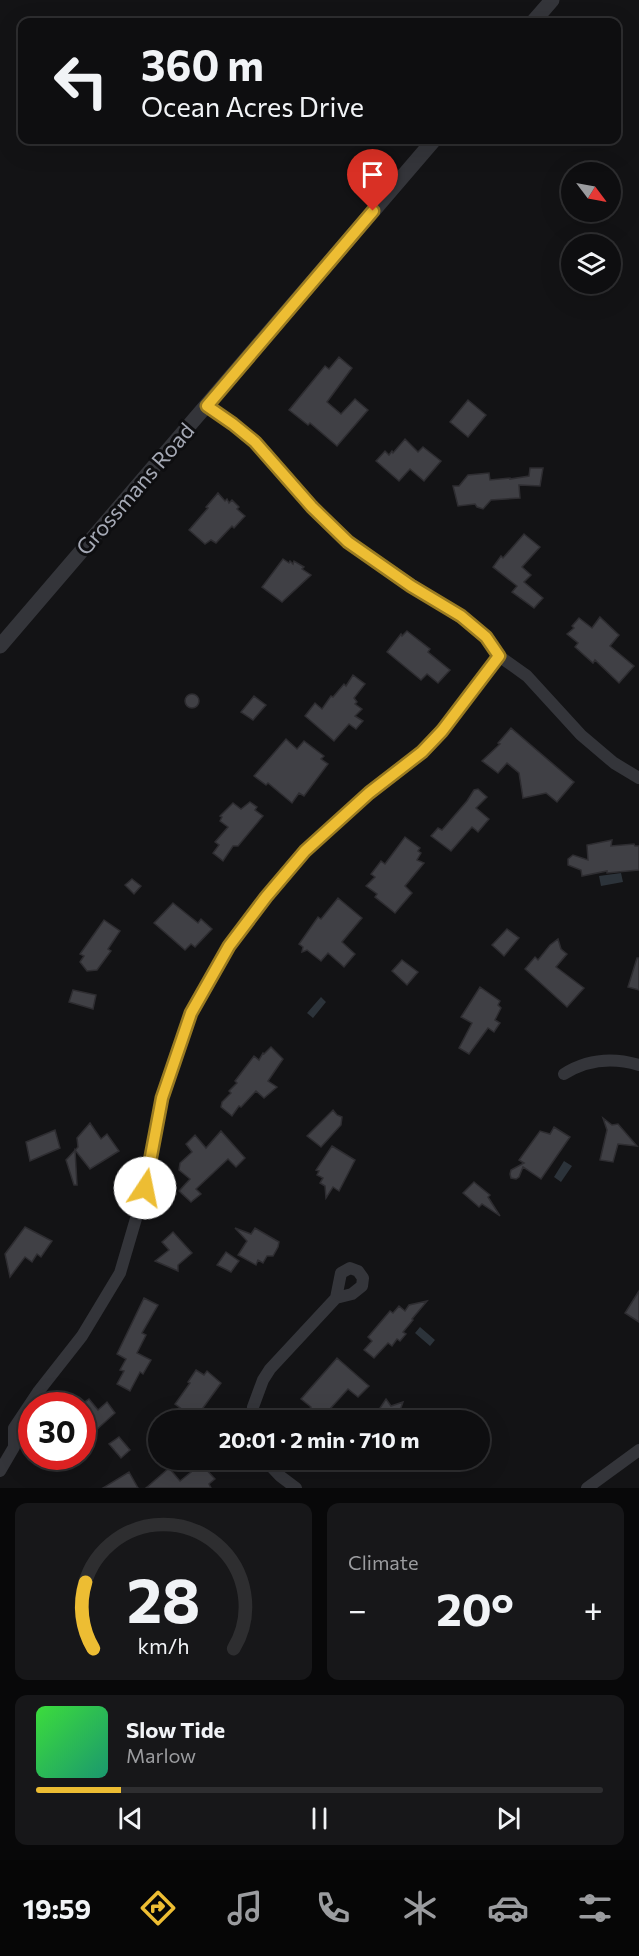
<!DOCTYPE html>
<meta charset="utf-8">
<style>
:root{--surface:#0e0e10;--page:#171719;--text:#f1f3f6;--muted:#9b9c9f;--line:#2e2e30;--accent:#edbd33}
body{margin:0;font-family:Commissioner,sans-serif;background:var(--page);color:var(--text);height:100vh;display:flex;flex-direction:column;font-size:22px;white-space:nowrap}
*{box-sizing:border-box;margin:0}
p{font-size:20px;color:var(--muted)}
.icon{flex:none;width:33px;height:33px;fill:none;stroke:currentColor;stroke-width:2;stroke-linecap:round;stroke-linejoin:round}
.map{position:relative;height:1488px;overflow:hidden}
.side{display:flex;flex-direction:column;gap:15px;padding:15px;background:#080809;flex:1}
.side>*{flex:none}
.hud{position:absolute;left:18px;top:18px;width:603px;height:126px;border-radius:12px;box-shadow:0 6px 24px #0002,0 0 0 2px var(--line);background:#0e0e10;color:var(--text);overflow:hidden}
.needle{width:39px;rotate:122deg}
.controls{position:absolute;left:561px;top:162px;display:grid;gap:12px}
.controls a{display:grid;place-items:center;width:60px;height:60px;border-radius:50%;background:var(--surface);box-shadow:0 6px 24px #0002,0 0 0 2px var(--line);font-size:30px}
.speed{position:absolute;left:18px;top:1392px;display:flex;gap:12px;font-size:30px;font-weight:700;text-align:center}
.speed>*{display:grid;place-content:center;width:78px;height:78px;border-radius:50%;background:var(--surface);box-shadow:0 6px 24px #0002,0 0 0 2px var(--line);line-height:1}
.speed .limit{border:9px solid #d22;background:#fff;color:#111}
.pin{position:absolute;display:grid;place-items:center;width:51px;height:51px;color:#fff;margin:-62px -26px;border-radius:50% 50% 50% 0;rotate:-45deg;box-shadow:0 0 6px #0007}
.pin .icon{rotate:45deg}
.me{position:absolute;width:66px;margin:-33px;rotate:11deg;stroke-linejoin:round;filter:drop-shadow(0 0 4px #0008)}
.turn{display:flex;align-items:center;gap:21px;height:126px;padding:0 24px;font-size:27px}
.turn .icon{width:78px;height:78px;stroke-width:2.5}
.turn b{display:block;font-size:42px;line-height:51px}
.big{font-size:45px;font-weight:700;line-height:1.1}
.side .widget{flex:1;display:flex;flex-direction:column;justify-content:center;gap:9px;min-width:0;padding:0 21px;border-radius:12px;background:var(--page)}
.side .dial{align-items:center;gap:0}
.dial svg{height:156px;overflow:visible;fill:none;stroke:var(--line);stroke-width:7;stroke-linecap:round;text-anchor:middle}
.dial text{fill:var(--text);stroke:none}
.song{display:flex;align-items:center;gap:18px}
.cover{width:72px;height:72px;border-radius:9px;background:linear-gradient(135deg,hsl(120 70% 55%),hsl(160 70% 35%))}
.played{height:6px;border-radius:3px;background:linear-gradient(90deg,var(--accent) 15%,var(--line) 15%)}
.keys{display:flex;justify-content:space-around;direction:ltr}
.heat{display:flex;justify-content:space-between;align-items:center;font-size:33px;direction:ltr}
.side .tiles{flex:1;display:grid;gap:15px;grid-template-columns:1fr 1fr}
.widget:last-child{grid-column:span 2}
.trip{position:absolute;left:148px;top:1410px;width:342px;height:60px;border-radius:30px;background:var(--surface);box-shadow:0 6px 24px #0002,0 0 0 2px var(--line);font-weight:700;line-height:60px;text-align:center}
.tabs{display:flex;height:96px;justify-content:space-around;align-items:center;background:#060606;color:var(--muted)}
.tabs .icon{width:42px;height:42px}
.tabs .selected{color:var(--accent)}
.tabs b{font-size:27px;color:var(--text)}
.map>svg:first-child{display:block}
</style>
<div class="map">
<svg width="639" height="1488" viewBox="0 0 639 1488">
<rect width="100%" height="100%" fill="#131315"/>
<!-- water -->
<path fill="#2c333a" d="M 621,873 L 623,882 L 601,886 L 599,876 Z
M 321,997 L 326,1002 L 313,1018 L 307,1013 Z
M 564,1161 L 572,1166 L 561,1182 L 554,1177 Z
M 420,1327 L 435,1340 L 430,1346 L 415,1333 Z"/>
<!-- building -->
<path fill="#404045" stroke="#2e2d31" stroke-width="1.5" d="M 339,357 L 352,368 L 327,402 L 341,414 L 355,399 L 368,410 L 337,446 L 310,423 L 308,425 L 289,410 L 325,366 L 329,369 Z
M 468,400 L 486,415 L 468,437 L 450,422 Z
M 405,439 L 418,452 L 423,447 L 441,461 L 424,481 L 410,469 L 399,481 L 376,461 L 385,451 L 389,455 L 392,451 L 393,453 Z
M 530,468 L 543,468 L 540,486 L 519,485 L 520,498 L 491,500 L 483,509 L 477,507 L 475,504 L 458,506 L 453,486 L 459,486 L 468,475 L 489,473 L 490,480 L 510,478 L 510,479 L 529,476 Z
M 218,493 L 225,501 L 227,499 L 229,503 L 232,500 L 239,507 L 237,509 L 245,516 L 234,528 L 232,526 L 216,543 L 211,540 L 205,544 L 189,530 L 208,508 L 206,507 Z
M 524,534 L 540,547 L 522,567 L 531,575 L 524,582 L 543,598 L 534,608 L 512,592 L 517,586 L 493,567 L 501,556 L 503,558 Z
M 283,559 L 289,563 L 290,561 L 293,564 L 294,561 L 304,567 L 302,569 L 311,575 L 282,602 L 262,587 Z
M 600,617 L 619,635 L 610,646 L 634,666 L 619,683 L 595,660 L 593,663 L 575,647 L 578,643 L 567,634 L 574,628 L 572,626 L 579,618 L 592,628 Z
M 407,631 L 430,649 L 428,652 L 450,670 L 438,683 L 427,674 L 421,680 L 387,652 L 401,634 L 402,636 Z
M 353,675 L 365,684 L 354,698 L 357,702 L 355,704 L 362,709 L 355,716 L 363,721 L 356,729 L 349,724 L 334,741 L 305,716 L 315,703 L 322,709 L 331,696 L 333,697 L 344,684 L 346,686 Z
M185 701a7 7 0 1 1 14 0a7 7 0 1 1-14 0Z
M 254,696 L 266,705 L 253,720 L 241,712 Z
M 511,728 L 574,782 L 557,802 L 546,793 L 523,798 L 519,773 L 507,763 L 498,773 L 482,761 L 500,744 L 498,743 Z
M 286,739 L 297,749 L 304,741 L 324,756 L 321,759 L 328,764 L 304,796 L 299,793 L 292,803 L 268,783 L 266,785 L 254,776 Z
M 478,789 L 487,797 L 476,808 L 489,819 L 478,832 L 472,827 L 451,851 L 431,836 L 438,828 L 442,830 L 467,801 L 474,790 Z
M 250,802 L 257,807 L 255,810 L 263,816 L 238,846 L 233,846 L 223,861 L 213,853 L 219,845 L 215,842 L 228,827 L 220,821 L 222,817 L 220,816 L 233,803 L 241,809 Z
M 405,837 L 420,848 L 418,851 L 421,853 L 417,860 L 424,863 L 405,886 L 412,893 L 395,913 L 375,897 L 377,894 L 366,886 L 375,877 L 371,874 L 381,861 L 385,864 Z
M 612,840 L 611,846 L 634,844 L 635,846 L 639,846 L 639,870 L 607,873 L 607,871 L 582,876 L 581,870 L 568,865 L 568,859 L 573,855 L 588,860 L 587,845 Z
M 132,879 L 141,886 L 134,894 L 125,885 Z
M 338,898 L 362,918 L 342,942 L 355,954 L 344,967 L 328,953 L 321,961 L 307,950 L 302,952 L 303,947 L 299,944 L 318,917 L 321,919 Z
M 173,903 L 198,923 L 201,919 L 212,929 L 195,947 L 191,944 L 185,950 L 154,923 Z
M 104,920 L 120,931 L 108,949 L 111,951 L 97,970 L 87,971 L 80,962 L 84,956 L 80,954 Z
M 507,929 L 519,938 L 504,956 L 492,945 Z
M 558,939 L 561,949 L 567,954 L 556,967 L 584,988 L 567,1007 L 525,969 L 535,957 L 538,960 L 550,945 Z
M 637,958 L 639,958 L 639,990 L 628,987 Z
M 402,960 L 418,972 L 407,985 L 392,971 Z
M 480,987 L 500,1001 L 498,1005 L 501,1008 L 495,1020 L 500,1023 L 494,1032 L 488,1028 L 469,1054 L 459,1048 L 472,1023 L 461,1017 Z
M 73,990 L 96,995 L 93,1009 L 69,1002 Z
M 271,1047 L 283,1059 L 268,1081 L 277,1087 L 264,1098 L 256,1091 L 241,1107 L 239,1106 L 232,1116 L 221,1107 L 222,1102 L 231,1093 L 229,1091 L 237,1083 L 235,1081 L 254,1056 L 259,1060 L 263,1053 L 264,1054 Z
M 333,1110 L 337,1115 L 342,1117 L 341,1125 L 321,1147 L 307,1136 Z
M 603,1118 L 612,1125 L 618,1124 L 637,1146 L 618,1144 L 613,1162 L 600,1160 L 607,1130 Z
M 90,1123 L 101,1139 L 107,1134 L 119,1151 L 90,1169 L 75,1150 L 77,1185 L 74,1185 L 66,1160 L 78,1147 L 77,1138 Z
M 554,1127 L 570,1137 L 541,1179 L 523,1167 L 519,1177 L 516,1179 L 511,1178 L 510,1174 L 511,1170 L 524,1163 L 519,1160 L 540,1131 L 550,1134 Z
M 55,1130 L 60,1148 L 30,1161 L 26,1142 Z
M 221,1131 L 245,1158 L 236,1167 L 228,1159 L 196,1189 L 201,1194 L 191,1202 L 179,1191 L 190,1179 L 179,1170 L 180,1163 L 192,1152 L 186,1144 L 195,1135 L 206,1148 Z
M 332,1146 L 355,1160 L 339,1191 L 333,1187 L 326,1198 L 325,1186 L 320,1183 L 323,1178 L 317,1175 L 319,1171 L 316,1170 Z
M 474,1182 L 490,1195 L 488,1197 L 500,1216 L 482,1204 L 479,1207 L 463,1193 Z
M 25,1227 L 52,1241 L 41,1257 L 37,1254 L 32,1262 L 25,1257 L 10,1277 L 5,1254 Z
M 235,1228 L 251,1234 L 255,1228 L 279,1242 L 278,1247 L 273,1256 L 267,1256 L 263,1263 L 258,1260 L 256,1265 L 238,1255 L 247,1241 Z
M 173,1232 L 192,1253 L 178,1265 L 178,1271 L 155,1261 L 169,1250 L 162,1242 Z
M 226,1252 L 239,1261 L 231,1272 L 217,1265 Z
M 639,1291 L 639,1322 L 625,1313 Z
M 144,1298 L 158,1305 L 142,1333 L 146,1335 L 137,1353 L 151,1360 L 143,1374 L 140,1372 L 130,1391 L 117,1384 L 124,1371 L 120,1370 L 126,1359 L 117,1354 Z
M 427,1301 L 412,1319 L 413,1320 L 403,1332 L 406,1334 L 400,1341 L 397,1339 L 392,1346 L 388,1343 L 374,1358 L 364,1350 L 372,1341 L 368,1337 L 390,1311 L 393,1313 L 399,1306 L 405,1311 L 409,1305 Z
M 337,1358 L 369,1386 L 358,1397 L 348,1389 L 320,1420 L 317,1420 L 306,1413 L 311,1407 L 301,1399 Z
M 196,1370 L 204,1375 L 207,1371 L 221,1383 L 195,1419 L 175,1404 L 190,1383 L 188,1382 Z
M 89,1399 L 98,1410 L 107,1402 L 115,1413 L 94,1432 L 82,1418 L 82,1404 Z
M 386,1399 L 391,1406 L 403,1402 L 398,1416 L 395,1420 L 372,1420 Z
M 119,1437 L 130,1450 L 121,1458 L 109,1444 Z
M 201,1464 L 215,1479 L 209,1484 L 211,1488 L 146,1488 L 169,1468 L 180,1481 Z
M 129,1472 L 138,1488 L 103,1488 Z"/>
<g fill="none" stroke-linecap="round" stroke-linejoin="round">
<!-- minor -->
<path stroke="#34353a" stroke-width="12" d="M 207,406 L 233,424 L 255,442 L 312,507 L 348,542 L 476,628 L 486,637 L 499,656 L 527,676 L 581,735 L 614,763 L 639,778
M 564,1074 C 588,1059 612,1057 639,1065
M 252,1420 L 253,1407 L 263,1380 L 270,1369 L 336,1298 L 341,1273 L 350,1268 L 358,1271 L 363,1278 L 362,1286 L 352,1294 L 336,1298
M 265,1460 L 280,1476 L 296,1488
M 0,1471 L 14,1447 L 14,1428 L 38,1392 L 82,1336 L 120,1273 L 145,1188 L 163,1094 L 191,1013 L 229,946 L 266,897 L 305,851 L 369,793 L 422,752 L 462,706 L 499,656
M 587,1488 L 639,1450"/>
<!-- tertiary -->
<path stroke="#34353a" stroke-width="15" d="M 533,22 L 552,0
M 0,646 L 434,140"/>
</g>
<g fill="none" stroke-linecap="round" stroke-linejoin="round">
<!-- route casing -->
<g stroke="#9a7b21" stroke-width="15">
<path id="route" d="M 145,1188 L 162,1098 L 191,1013 L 229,946 L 266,897 L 305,851 L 369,793 L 422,752 L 442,731 L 499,656 L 486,637 L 461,616 L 411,586 L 348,542 L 312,507 L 255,442 L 233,424 L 207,406 L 373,211"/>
</g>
<!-- route -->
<use href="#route" stroke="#edbd33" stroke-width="10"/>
</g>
<g text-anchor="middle" stroke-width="6" stroke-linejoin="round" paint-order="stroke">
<!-- street labels -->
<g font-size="22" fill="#a5a9b5" stroke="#0e0e10">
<text transform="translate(135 489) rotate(-49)" y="8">Grossmans Road</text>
</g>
</g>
</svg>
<div class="controls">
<a><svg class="needle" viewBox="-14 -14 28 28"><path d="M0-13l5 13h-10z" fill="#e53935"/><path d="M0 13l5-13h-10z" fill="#9b9c9f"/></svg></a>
<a><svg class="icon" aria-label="layers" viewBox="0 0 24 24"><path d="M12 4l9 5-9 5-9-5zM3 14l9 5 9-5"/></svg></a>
</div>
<div class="speed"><div class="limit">30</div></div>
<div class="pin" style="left:373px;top:211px;background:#d93025"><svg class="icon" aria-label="arrive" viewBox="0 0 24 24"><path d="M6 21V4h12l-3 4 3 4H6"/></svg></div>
<svg class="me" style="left:145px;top:1188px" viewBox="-20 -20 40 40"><circle r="19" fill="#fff"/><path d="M0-13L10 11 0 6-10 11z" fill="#edbd33"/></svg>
<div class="trip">20:01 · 2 min · 710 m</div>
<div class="hud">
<div class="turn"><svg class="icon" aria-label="left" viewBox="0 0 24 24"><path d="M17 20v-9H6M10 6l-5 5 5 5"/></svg><div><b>360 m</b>Ocean Acres Drive</div></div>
</div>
</div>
<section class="side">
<div class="tiles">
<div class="widget dial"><svg viewBox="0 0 100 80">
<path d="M14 69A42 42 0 1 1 86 69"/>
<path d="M14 69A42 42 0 0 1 10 35" stroke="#edbd33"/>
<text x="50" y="56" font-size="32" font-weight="700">28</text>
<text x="50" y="72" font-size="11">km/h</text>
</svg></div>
<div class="widget"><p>Climate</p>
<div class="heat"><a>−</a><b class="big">20°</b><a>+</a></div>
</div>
<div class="widget">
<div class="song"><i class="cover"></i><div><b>Slow Tide</b><p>Marlow</p></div></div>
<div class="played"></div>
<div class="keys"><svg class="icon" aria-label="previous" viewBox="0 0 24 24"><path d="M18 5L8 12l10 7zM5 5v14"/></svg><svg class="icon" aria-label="pause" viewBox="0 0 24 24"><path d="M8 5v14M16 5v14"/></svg><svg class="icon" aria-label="next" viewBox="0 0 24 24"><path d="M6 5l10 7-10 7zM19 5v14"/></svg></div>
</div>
</div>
</section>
<nav class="tabs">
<b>19:59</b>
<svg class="icon selected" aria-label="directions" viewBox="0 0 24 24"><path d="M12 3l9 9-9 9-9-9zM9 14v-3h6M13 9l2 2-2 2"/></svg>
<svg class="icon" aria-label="music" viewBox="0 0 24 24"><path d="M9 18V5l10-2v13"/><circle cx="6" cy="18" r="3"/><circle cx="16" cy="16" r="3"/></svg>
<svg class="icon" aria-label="phone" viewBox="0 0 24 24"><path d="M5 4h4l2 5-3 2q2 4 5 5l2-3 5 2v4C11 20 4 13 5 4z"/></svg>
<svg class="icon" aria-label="climate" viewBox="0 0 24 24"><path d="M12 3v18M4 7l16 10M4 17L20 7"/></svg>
<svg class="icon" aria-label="car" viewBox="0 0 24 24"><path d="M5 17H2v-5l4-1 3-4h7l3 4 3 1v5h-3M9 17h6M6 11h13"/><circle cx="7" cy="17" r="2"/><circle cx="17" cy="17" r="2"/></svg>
<svg class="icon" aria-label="filters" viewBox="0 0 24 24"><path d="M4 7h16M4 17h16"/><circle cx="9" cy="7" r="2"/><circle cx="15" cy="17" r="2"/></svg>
</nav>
